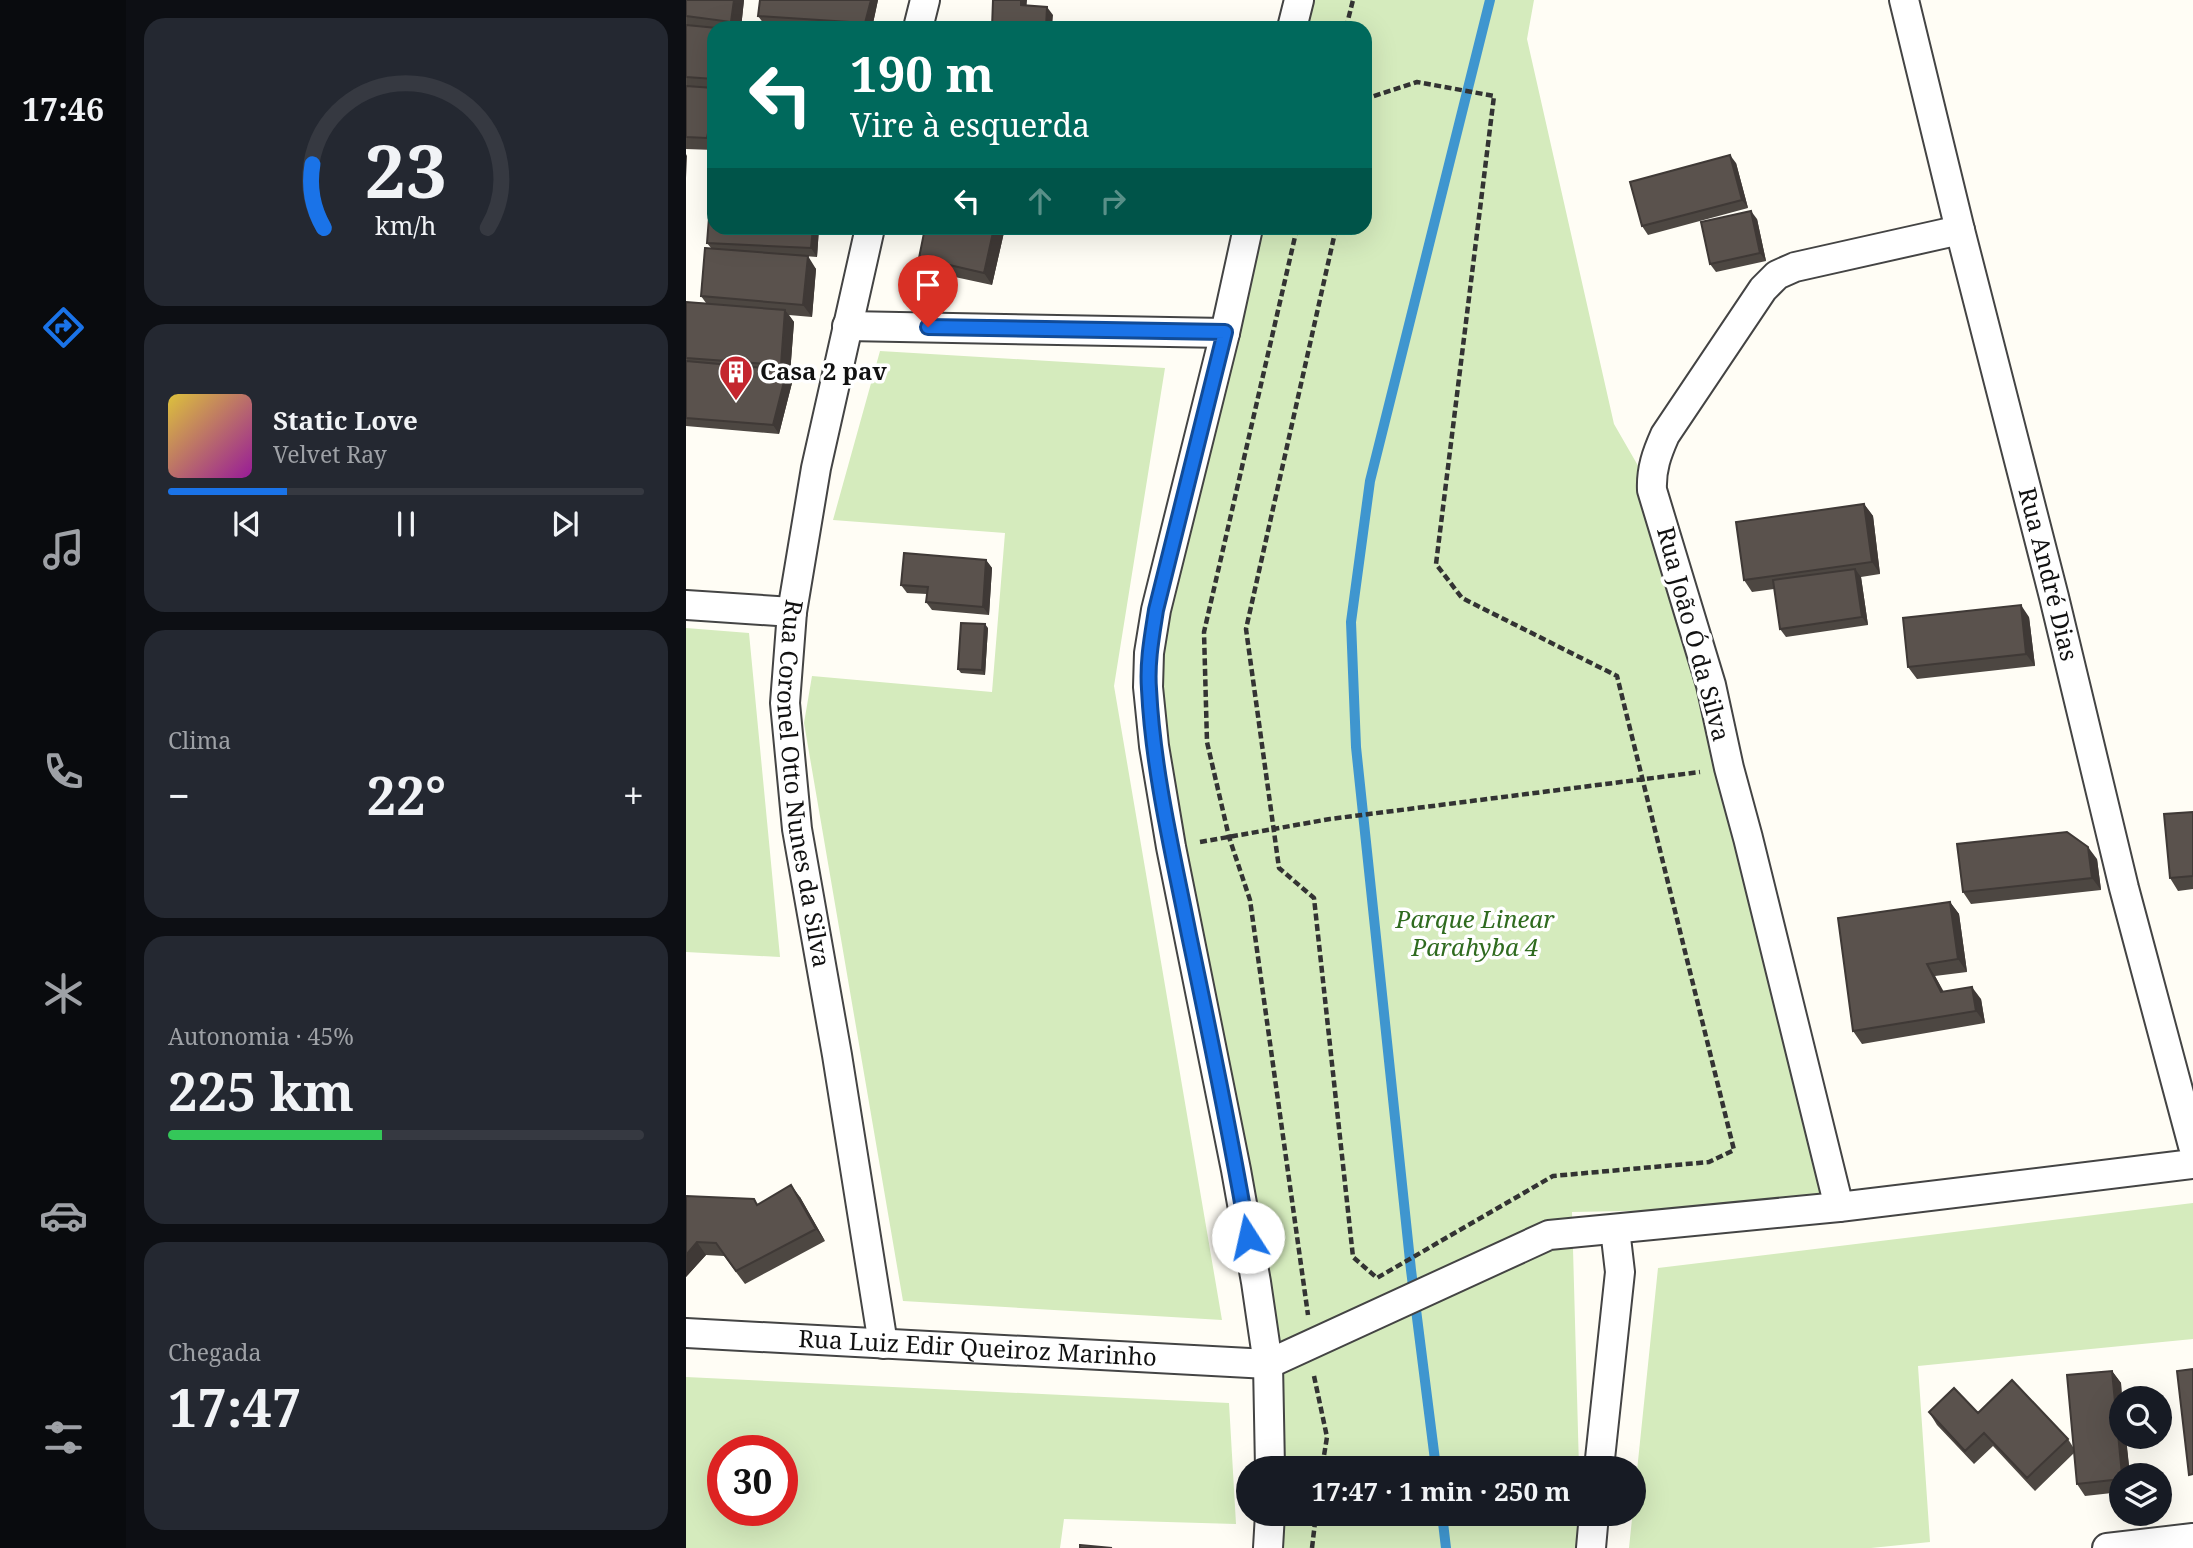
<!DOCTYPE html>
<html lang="pt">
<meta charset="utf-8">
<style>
:root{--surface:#171b24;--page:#242831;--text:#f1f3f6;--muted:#9ea1a6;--line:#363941;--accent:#1a73e8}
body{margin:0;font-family:"Noto Serif",serif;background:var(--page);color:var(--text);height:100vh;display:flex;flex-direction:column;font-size:26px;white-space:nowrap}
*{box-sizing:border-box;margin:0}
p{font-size:23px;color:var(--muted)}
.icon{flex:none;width:38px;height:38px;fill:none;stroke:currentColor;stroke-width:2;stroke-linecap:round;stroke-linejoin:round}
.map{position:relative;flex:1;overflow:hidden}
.panel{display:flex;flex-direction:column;gap:18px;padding:18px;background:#0d0f14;width:560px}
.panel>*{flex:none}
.guide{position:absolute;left:21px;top:21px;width:665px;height:214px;border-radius:21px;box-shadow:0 7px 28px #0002;background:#00695c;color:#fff;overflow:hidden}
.controls{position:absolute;left:1423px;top:1386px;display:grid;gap:14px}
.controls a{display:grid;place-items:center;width:63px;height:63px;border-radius:50%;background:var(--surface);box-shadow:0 7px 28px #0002;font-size:35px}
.speed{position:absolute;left:21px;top:1435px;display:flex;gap:14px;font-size:35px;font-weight:700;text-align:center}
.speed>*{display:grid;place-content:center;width:91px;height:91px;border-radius:50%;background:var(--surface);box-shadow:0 7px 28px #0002;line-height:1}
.speed .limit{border:10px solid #d22;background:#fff;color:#111}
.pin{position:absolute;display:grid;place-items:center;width:60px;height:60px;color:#fff;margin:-72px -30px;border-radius:50% 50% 50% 0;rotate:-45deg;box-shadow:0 0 7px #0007}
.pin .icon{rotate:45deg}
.me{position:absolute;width:77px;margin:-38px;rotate:350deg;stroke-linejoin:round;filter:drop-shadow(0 0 5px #0008)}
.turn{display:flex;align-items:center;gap:24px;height:147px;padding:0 28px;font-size:32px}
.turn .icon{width:91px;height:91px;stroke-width:2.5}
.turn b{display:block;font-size:49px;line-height:60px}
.lanes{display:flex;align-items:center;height:66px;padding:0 28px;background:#0003;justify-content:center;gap:35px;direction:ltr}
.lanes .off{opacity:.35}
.big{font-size:52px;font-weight:700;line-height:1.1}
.panel .card{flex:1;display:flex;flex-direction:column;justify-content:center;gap:10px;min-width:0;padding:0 24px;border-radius:21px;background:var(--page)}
.panel .dial{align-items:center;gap:0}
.dial svg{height:182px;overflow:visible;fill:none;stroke:var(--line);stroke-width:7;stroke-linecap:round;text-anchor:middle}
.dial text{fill:var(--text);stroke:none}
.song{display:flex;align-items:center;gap:21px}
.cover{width:84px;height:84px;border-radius:10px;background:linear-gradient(135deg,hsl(50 70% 55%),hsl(300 70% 35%))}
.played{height:7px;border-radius:4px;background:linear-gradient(90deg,var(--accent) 25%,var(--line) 25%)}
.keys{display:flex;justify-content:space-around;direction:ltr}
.heat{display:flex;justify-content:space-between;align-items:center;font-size:38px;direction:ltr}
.charge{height:10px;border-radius:5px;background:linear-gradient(90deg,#34c759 45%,var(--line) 0)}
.trip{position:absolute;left:550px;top:1456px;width:410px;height:70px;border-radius:35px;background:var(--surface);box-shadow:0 7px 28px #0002;font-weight:700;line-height:70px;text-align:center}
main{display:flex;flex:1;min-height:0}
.tabs{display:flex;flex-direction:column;width:126px;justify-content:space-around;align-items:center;background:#090b0e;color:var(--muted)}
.tabs .icon{width:49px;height:49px}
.tabs .selected{color:var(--accent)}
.tabs b{font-size:32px;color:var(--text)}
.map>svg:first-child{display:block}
</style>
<main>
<nav class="tabs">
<b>17:46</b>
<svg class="icon selected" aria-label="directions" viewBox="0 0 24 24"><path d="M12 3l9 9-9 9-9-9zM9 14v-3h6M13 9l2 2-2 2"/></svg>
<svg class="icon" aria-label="music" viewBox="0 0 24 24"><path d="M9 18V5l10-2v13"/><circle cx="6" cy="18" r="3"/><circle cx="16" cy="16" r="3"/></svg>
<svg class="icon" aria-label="phone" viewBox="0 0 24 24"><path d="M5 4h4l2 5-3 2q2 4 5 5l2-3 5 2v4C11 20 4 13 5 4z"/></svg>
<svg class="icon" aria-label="climate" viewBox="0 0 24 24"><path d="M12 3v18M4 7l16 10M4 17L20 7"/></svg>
<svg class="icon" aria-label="car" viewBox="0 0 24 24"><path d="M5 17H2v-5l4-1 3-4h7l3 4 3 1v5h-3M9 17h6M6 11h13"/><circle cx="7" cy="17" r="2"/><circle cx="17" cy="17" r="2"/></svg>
<svg class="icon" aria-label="filters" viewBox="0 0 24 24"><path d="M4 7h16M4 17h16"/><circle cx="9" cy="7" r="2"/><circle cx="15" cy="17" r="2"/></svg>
</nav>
<section class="panel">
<div class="card dial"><svg viewBox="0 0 100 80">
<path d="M14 69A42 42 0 1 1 86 69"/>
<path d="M14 69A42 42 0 0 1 9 41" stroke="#1a73e8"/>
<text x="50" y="56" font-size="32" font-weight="700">23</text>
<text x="50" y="72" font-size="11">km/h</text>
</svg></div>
<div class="card">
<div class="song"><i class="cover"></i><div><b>Static Love</b><p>Velvet Ray</p></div></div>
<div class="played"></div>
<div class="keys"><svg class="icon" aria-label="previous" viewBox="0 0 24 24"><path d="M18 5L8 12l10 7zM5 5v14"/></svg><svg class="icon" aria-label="pause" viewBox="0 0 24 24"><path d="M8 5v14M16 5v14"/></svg><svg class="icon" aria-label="next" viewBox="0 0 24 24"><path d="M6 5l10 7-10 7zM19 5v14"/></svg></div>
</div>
<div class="card"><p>Clima</p>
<div class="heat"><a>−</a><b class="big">22°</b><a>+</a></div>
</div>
<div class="card"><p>Autonomia · 45%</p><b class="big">225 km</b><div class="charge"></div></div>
<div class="card"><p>Chegada</p><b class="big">17:47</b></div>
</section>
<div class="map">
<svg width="1507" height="1548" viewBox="0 0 1507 1548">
<rect width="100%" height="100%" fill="#fffdf5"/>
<!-- green -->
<path fill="#d5ebbd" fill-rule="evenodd" d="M 613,0 L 848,0 L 841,39 L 928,424 L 966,490 L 1153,1207 L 886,1212 L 893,1468 L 579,1468 L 582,1364 L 463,653 L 562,228 L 679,228 L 679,28 L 606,28 Z
M 194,351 L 479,368 L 428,686 L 536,1320 L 217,1301 L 118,723 L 126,676 L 306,692 L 319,533 L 147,520 Z
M 0,628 L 63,633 L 94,957 L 0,952 Z
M 1507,1203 L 1507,1339 L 1232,1366 L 1244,1542 L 1185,1548 L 943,1548 L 972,1268 Z
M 0,1377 L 543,1403 L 550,1524 L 378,1519 L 374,1548 L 0,1548 ZM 37,1451 L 96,1451 L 96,1510 L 37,1510 Z
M 578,1514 L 895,1514 L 896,1548 L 578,1548 Z"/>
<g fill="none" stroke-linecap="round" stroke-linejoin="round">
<!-- stream -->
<path stroke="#3f96cf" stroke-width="10" d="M 750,1468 L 725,1270 L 670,747 L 665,622 L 684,481 L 804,0
M 756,1514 L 760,1548"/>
<!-- minor casing -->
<g stroke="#444" stroke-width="32">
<g id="minor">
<path id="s1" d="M 1218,0 L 1274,230 L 1368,597 L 1438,888 L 1507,1146"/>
<path d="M 232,28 L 239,0"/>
<path d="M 606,28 L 613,0"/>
<path id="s2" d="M 184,228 L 130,468 L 106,612 L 99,703 L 111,829 L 151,1055 L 197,1344"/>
<path d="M 562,228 L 539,333 L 470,610 L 463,653 L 462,687 L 468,746 L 485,847 L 550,1170 L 570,1282 L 582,1364 L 584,1468"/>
<path d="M 161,326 L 539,333"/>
<path d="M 0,605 L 106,612"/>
<path d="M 1153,1207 L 1062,838 L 1043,768 L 1025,685 L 966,490 C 965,469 971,453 979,435 L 1077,289 L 1091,275 L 1109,267 L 1274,230"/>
<path id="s3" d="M 0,1333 L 582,1364 L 863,1235 L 1153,1207 L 1507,1164"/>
<path d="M 913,1468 L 934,1272 L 929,1229"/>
<path d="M 582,1548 L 584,1514"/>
<path d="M 905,1548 L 908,1514"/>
<path d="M 1421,1548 L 1507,1538"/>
</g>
</g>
<!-- path -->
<path stroke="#333" stroke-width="4.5" stroke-dasharray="7 3.5" stroke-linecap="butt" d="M 660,28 L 667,0
M 611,228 L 518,632 L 521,742 L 543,837 L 564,900 L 622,1315
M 650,228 L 560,629 L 593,868 L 628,898 L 667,1257 L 691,1278 L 867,1176 L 1023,1162 L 1048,1150 L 931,676 L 776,598 L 750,564 L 808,96 L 731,82 L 679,99
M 514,842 L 644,819 L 1014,772
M 628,1376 L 641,1437 L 636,1468
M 626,1548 L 630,1514"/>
<!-- minor -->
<use href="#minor" stroke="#fff" stroke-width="28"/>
</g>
<!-- wall -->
<path fill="#4d4742" d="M 0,0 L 58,0 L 55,28 L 28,28 L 28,150 L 0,149 Z
M 74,0 L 192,0 L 186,28 L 137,28 L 78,24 L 72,16 Z
M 1050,163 L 1062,208 L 962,235 L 956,226 Z
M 1071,219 L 1080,261 L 1030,272 L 1024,264 Z
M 28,228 L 133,228 L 131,257 L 118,256 L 130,269 L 126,317 L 103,315 L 108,322 L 104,374 L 107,379 L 93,434 L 0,426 L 0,302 L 20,303 L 15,296 L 25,248 L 21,243 Z
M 319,228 L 306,285 L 241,271 L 233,258 Z
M 1178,504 L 1187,516 L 1194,574 L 1175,577 L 1182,625 L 1100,637 L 1094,629 L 1088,589 L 1066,592 L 1058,580 Z
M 300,560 L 306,568 L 303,615 L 246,610 L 240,602 L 241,594 L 221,593 L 215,585 Z
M 1343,617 L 1349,666 L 1231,679 L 1222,667 Z
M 302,628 L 299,675 L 275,673 L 272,669 Z
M 1507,812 L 1507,889 L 1492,891 L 1484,878 Z
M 1411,859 L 1415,890 L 1285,904 L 1277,892 Z
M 1264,902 L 1273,914 L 1281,972 L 1249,976 L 1258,992 L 1295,999 L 1299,1023 L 1176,1044 L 1167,1031 Z
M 0,1196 L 72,1205 L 114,1197 L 139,1241 L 59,1284 L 38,1256 L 20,1255 L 0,1277 Z
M 1426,1371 L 1435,1383 L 1436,1398 L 1435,1398 L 1444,1475 L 1435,1475 L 1435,1492 L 1399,1496 L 1391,1484 L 1388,1453 L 1349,1491 L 1307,1446 L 1288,1464 L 1251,1425 L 1243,1412 L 1292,1413 L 1382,1439 L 1387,1447 Z"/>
<!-- shaded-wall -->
<path fill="#3f3936" d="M 48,0 L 58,0 L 55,28 L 49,28 L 45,22 Z
M 185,0 L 192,0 L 186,28 L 183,28 L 179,23 Z
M 335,0 L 341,0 L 340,14 L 335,5 Z
M 361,7 L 367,15 L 366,28 L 360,28 Z
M 28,104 L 28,148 L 21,138 Z
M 0,154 L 1,156 L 0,178 Z
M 1044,155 L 1050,163 L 1062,208 L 1056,200 Z
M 1065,211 L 1071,219 L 1080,261 L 1074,253 Z
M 127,228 L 133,228 L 131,257 L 125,248 Z
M 308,228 L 319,228 L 306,285 L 298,273 Z
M 122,256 L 130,269 L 126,317 L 117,305 Z
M 99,310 L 108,322 L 104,374 L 107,379 L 93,434 L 87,425 L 100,373 L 95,365 Z
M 1178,504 L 1187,516 L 1194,574 L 1186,562 Z
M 300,560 L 306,568 L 303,615 L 297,607 Z
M 1169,569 L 1175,577 L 1182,625 L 1176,617 Z
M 1335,605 L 1343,617 L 1349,666 L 1340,654 Z
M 299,624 L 302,628 L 299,675 L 296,670 Z
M 1402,847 L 1411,859 L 1415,890 L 1406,878 Z
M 1264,902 L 1273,914 L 1281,972 L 1272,959 Z
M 1241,964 L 1249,976 L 1264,1005 L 1255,992 Z
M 1286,987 L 1295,999 L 1299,1023 L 1290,1011 Z
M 105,1185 L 114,1197 L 139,1241 L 130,1229 Z
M 11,1242 L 20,1255 L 0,1277 L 0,1255 Z
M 1426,1371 L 1435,1383 L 1436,1398 L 1435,1398 L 1435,1437 L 1440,1437 L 1444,1475 L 1436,1475 Z"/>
<!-- building -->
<path fill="#5a524d" stroke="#3f3936" stroke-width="2" d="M 0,0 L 48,0 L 45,22 L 0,16 Z
M 74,0 L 185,0 L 179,23 L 72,16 Z
M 307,0 L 335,0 L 335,5 L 361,7 L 360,28 L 306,28 Z
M 0,25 L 31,28 L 28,28 L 28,79 L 0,77 Z
M 0,86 L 28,88 L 28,104 L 21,138 L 0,137 Z
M 1044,155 L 1056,200 L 956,226 L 944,182 Z
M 24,204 L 28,205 L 28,228 L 127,228 L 125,248 L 21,243 Z
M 1065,211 L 1074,253 L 1024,264 L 1015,222 Z
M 239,228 L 308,228 L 298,273 L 233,258 Z
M 19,248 L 122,256 L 117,305 L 15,296 Z
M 0,302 L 99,310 L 95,365 L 0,358 Z
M 0,361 L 101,370 L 87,425 L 0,418 Z
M 1178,504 L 1186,562 L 1058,580 L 1050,522 Z
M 218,553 L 300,560 L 297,607 L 240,602 L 242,587 L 215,585 Z
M 1169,569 L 1176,617 L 1094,629 L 1087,580 Z
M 1335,605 L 1340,654 L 1222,667 L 1217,618 Z
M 275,623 L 299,624 L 296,670 L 272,669 Z
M 1507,812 L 1507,876 L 1484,878 L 1478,814 Z
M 1381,832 L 1402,847 L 1406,878 L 1277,892 L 1271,844 Z
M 1264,902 L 1272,959 L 1241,964 L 1255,992 L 1286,987 L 1290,1011 L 1167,1031 L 1152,918 Z
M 105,1185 L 130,1229 L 50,1271 L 30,1243 L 11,1242 L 0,1255 L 0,1196 L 68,1199 L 71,1205 Z
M 1507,1369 L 1507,1474 L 1503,1475 L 1491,1371 Z
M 1426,1371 L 1436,1475 L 1435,1475 L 1435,1479 L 1391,1484 L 1381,1375 Z
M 1326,1380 L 1382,1439 L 1341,1478 L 1298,1433 L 1279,1451 L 1243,1412 L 1268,1388 L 1292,1413 Z
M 394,1545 L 426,1548 L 394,1548 Z"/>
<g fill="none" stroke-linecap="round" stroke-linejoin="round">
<!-- route casing -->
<g stroke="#114b97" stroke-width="18">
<path id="route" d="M 242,327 L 539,332 L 470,610 C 466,636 461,662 463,689 C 467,771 487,854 503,935 C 524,1035 545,1136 562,1237"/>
</g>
<!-- route -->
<use href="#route" stroke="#1a73e8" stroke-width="12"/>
</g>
<!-- icons -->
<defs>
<g id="building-pin" transform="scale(1.75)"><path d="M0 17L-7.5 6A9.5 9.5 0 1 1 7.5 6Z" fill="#c4262e" stroke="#fff"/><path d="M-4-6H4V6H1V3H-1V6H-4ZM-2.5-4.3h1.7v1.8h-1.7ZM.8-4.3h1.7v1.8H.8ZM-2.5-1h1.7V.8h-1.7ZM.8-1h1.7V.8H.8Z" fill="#fff"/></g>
</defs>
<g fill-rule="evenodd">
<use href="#building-pin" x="50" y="372"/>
</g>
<g text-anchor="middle" stroke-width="7" stroke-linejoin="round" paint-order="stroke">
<!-- poi labels -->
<g font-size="24" font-weight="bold" fill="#111" stroke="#fff" text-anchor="start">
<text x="74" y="380">Casa 2 pav</text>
</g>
<!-- street labels -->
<g font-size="24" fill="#111" stroke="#fff">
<text dy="8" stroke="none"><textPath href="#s1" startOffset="592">Rua André Dias</textPath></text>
<text transform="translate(1007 634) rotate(75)" y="8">Rua João Ó da Silva</text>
<text dy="8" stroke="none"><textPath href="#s2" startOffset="565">Rua Coronel Otto Nunes da Silva</textPath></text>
<text dy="8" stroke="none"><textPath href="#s3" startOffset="292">Rua Luiz Edir Queiroz Marinho</textPath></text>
</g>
<!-- park labels -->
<g font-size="24" font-style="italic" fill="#2f6b1f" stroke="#fff">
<text x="789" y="928">Parque Linear<tspan x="789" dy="28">Parahyba 4</tspan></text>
</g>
</g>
</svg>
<div class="controls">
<a><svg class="icon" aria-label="search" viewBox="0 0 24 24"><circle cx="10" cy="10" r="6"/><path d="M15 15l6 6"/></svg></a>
<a><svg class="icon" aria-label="layers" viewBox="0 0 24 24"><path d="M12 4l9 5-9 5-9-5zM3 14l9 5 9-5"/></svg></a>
</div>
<div class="speed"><div class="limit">30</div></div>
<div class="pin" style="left:242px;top:327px;background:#d93025"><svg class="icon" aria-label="arrive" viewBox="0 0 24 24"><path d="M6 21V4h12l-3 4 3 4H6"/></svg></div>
<svg class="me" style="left:562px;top:1237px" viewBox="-20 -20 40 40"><circle r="19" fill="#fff"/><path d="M0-13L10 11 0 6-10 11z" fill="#1a73e8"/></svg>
<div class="trip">17:47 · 1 min · 250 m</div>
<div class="guide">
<div class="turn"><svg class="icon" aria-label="left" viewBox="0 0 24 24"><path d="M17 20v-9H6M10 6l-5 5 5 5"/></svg><div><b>190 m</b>Vire à esquerda</div></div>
<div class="lanes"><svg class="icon" aria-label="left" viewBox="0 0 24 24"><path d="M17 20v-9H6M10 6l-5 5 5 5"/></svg><svg class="icon off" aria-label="ahead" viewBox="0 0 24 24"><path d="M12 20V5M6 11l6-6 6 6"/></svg><svg class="icon off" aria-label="right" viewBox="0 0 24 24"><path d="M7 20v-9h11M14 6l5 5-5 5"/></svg></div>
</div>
</div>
</main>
